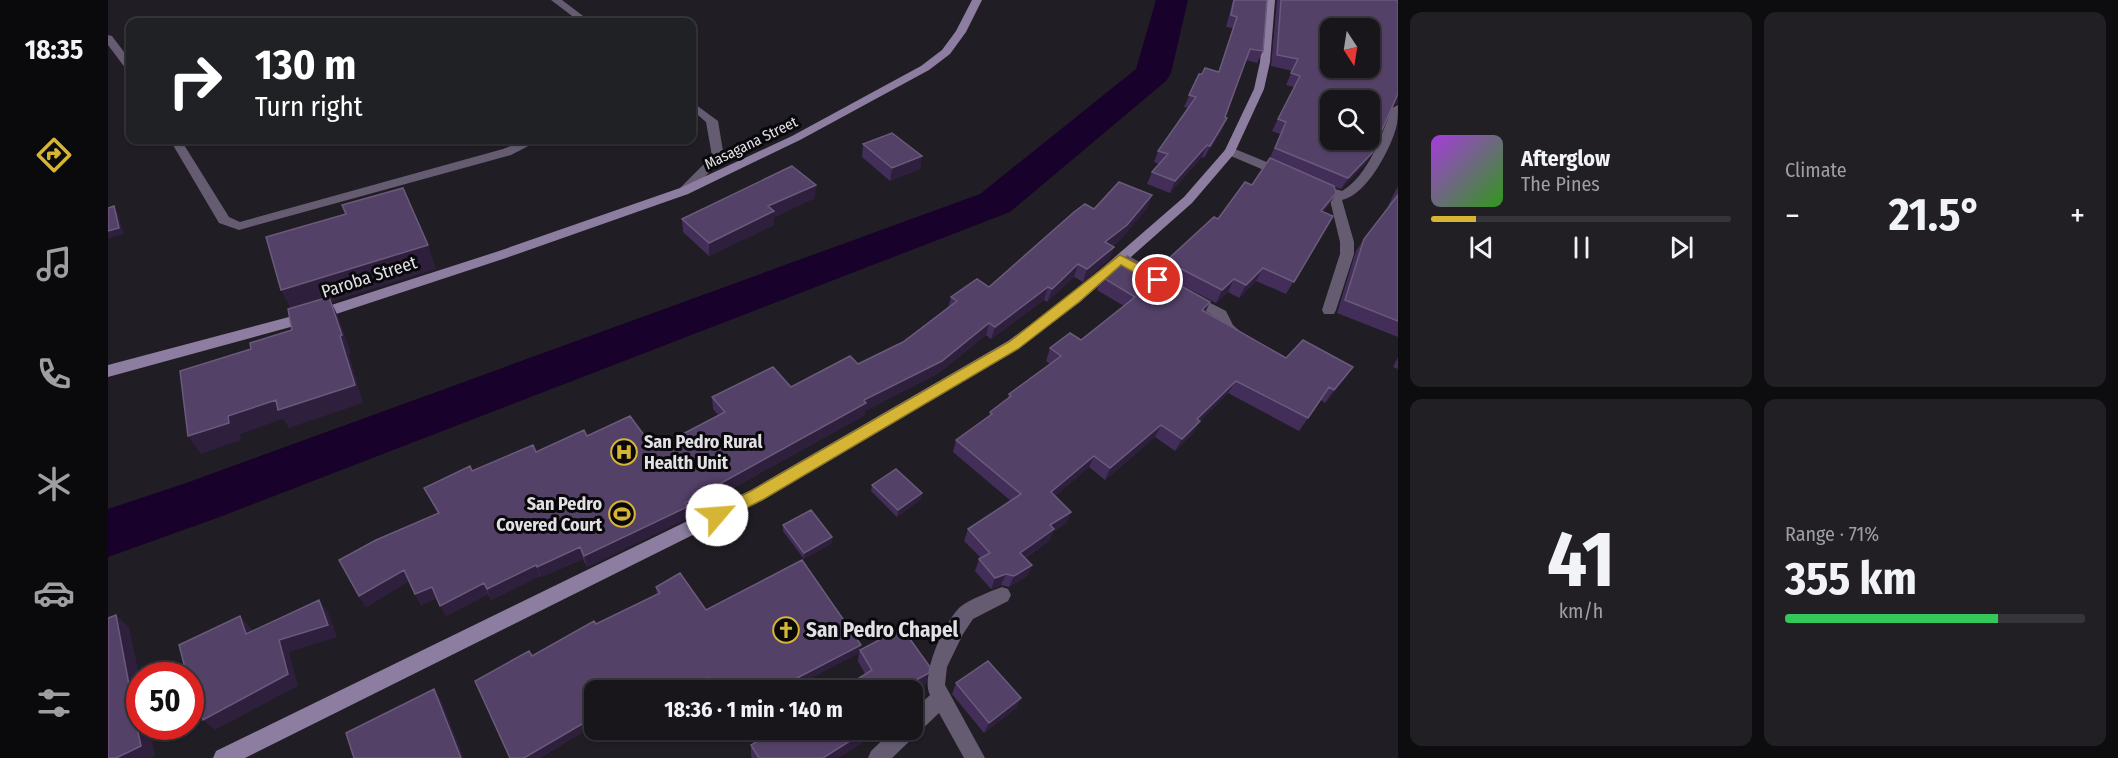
<!DOCTYPE html>
<meta charset="utf-8">
<style>
:root{--surface:#18161b;--page:#211f24;--text:#f1f3f6;--muted:#9f9fa3;--line:#36353a;--accent:#d6b534}
body{margin:0;font-family:"Fira Sans Condensed",sans-serif;background:var(--page);color:var(--text);height:100vh;display:flex;flex-direction:column;font-size:22px;white-space:nowrap}
*{box-sizing:border-box;margin:0}
p{font-size:20px;color:var(--muted)}
.icon{flex:none;width:33px;height:33px;fill:none;stroke:currentColor;stroke-width:2;stroke-linecap:round;stroke-linejoin:round}
.map{position:relative;flex:1;overflow:hidden}
.drawer{display:flex;flex-direction:column;gap:12px;padding:12px;background:#0d0c0f;width:720px}
.drawer>*{flex:none}
.top-card{position:absolute;left:18px;top:18px;width:570px;height:126px;border-radius:12px;box-shadow:0 2px 4px #0004,0 0 0 2px var(--line);background:#202124;color:#fff;overflow:hidden}
.needle{width:39px;rotate:168deg}
.fabs{position:absolute;left:1212px;top:18px;display:grid;gap:12px}
.fabs a{display:grid;place-items:center;width:60px;height:60px;border-radius:12px;background:var(--surface);box-shadow:0 2px 4px #0004,0 0 0 2px var(--line);font-size:30px}
.speed{position:absolute;left:18px;top:662px;display:flex;gap:12px;font-size:30px;font-weight:700;text-align:center}
.speed>*{display:grid;place-content:center;width:78px;height:78px;border-radius:50%;background:var(--surface);box-shadow:0 2px 4px #0004,0 0 0 2px var(--line);line-height:1}
.speed .limit{border:9px solid #d22;background:#fff;color:#111}
.pin{position:absolute;display:grid;place-items:center;width:51px;height:51px;color:#fff;margin:-26px;border:3px solid #fff;border-radius:50%;box-shadow:0 2px 6px #0007}
.me{position:absolute;width:66px;margin:-33px;rotate:63deg;stroke-linejoin:round;filter:drop-shadow(0 0 4px #0008)}
.turn{display:flex;align-items:center;gap:21px;height:126px;padding:0 30px;font-size:27px}
.turn .icon{width:78px;height:78px;stroke-width:2.5}
.turn b{display:block;font-size:42px;line-height:51px}
.big{font-size:45px;font-weight:700;line-height:1.1}
.drawer .card{flex:1;display:flex;flex-direction:column;justify-content:center;gap:9px;min-width:0;padding:0 21px;border-radius:12px;background:var(--page)}
.drawer .dial{align-items:center;gap:0}
.dial b{font-size:78px;line-height:1}
.song{display:flex;align-items:center;gap:18px}
.cover{width:72px;height:72px;border-radius:9px;background:linear-gradient(135deg,hsl(280 70% 55%),hsl(110 70% 35%))}
.played{height:6px;border-radius:3px;background:linear-gradient(90deg,var(--accent) 15%,var(--line) 15%)}
.keys{display:flex;justify-content:space-around;direction:ltr}
.heat{display:flex;justify-content:space-between;align-items:center;font-size:33px;direction:ltr}
.charge{height:9px;border-radius:4px;background:linear-gradient(90deg,#34c759 71%,var(--line) 0)}
.drawer .tiles{flex:1;display:grid;gap:12px;grid-template-columns:repeat(2,1fr)}
.trip{position:absolute;left:476px;top:680px;width:339px;height:60px;border-radius:12px;background:var(--surface);box-shadow:0 2px 4px #0004,0 0 0 2px var(--line);font-weight:700;line-height:60px;text-align:center}
main{display:flex;flex:1;min-height:0}
.dock{display:flex;flex-direction:column;width:108px;justify-content:space-around;align-items:center;background:#0a090b;color:var(--muted)}
.dock .icon{width:42px;height:42px}
.dock .on{color:var(--accent)}
.dock b{font-size:27px;color:var(--text)}
.map>svg:first-child{display:block}
</style>
<main>
<nav class="dock">
<b>18:35</b>
<svg class="icon on" aria-label="directions" viewBox="0 0 24 24"><path d="M12 3l9 9-9 9-9-9zM9 14v-3h6M13 9l2 2-2 2"/></svg>
<svg class="icon" aria-label="music" viewBox="0 0 24 24"><path d="M9 18V5l10-2v13"/><circle cx="6" cy="18" r="3"/><circle cx="16" cy="16" r="3"/></svg>
<svg class="icon" aria-label="phone" viewBox="0 0 24 24"><path d="M5 4h4l2 5-3 2q2 4 5 5l2-3 5 2v4C11 20 4 13 5 4z"/></svg>
<svg class="icon" aria-label="climate" viewBox="0 0 24 24"><path d="M12 3v18M4 7l16 10M4 17L20 7"/></svg>
<svg class="icon" aria-label="car" viewBox="0 0 24 24"><path d="M5 17H2v-5l4-1 3-4h7l3 4 3 1v5h-3M9 17h6M6 11h13"/><circle cx="7" cy="17" r="2"/><circle cx="17" cy="17" r="2"/></svg>
<svg class="icon" aria-label="filters" viewBox="0 0 24 24"><path d="M4 7h16M4 17h16"/><circle cx="9" cy="7" r="2"/><circle cx="15" cy="17" r="2"/></svg>
</nav>
<div class="map">
<svg width="1290" height="758" viewBox="0 0 1290 758">
<rect width="100%" height="100%" fill="#201d24"/>
<g fill="none" stroke-linecap="round" stroke-linejoin="round">
<!-- river -->
<path fill="#18022b" fill-rule="evenodd" d="M 1048,0 L 1080,0 L 1063,73 L 1058,81 L 902,212 L 109,518 L 0,557 L 0,509 L 81,482 L 872,194 L 1028,69 Z"/>
<!-- lane -->
<path fill="#655c72" fill-rule="evenodd" d="M 443,0 L 454,0 L 483,22 L 472,22 Z
M 0,35 L 4,36 L 22,60 L 22,70 L 18,69 L 0,45 Z
M 584,102 L 610,121 L 616,157 L 580,194 L 576,195 L 570,191 L 572,188 L 604,156 L 598,122 L 584,110 Z
M 62,140 L 73,140 L 121,217 L 132,222 L 395,149 L 417,140 L 432,140 L 403,155 L 131,230 L 111,223 Z"/>
<!-- street -->
<path fill="#655c72" fill-rule="evenodd" d="M 1290,105 C 1290,111 1290,118 1289,124 C 1284,147 1259,195 1234,200 L 1246,242 L 1246,254 L 1228,310 L 1226,314 L 1216,314 L 1214,310 L 1232,254 L 1232,242 L 1221,196 L 1204,188 L 1210,184 L 1234,191 C 1261,175 1273,136 1284,108 Z
M 1122,147 L 1178,170 L 1180,173 L 1178,176 L 1170,176 L 1118,154 L 1116,151 Z
M 1083,293 L 1118,311 L 1125,325 L 1137,336 L 1135,340 C 1119,345 1116,327 1108,318 C 1100,311 1087,306 1078,301 L 1076,298 L 1078,295 Z
M 894,587 L 900,589 L 903,595 L 900,601 L 865,619 L 855,634 L 839,667 L 837,685 L 877,758 L 856,758 L 831,713 L 784,758 L 760,758 L 763,751 L 786,729 L 804,729 L 804,712 L 822,695 C 812,676 836,622 852,607 C 862,599 881,592 894,587 Z"/>
<!-- secondary -->
<path fill="#8d7ea1" fill-rule="evenodd" d="M 864,0 L 874,0 L 858,32 L 842,54 L 821,70 L 692,140 L 580,194 L 398,258 L 219,317 L 0,377 L 0,365 L 211,309 L 388,252 L 572,188 L 684,136 L 813,66 L 834,50 L 848,31 Z
M 1157,0 L 1167,0 L 1162,62 L 1156,89 L 1126,154 L 1084,203 L 972,302 L 910,349 L 655,500 L 137,758 L 105,758 L 108,751 L 643,490 L 900,341 L 962,296 L 1076,197 L 1117,150 L 1146,89 L 1152,62 Z"/>
</g>
<!-- wall -->
<path fill="#432e59" d="M 1125,0 L 1159,0 L 1155,51 L 1149,63 L 1138,60 L 1117,117 L 1114,130 L 1096,158 L 1094,157 L 1062,193 L 1039,184 L 1044,172 L 1051,164 L 1046,162 L 1050,151 L 1080,108 L 1076,107 L 1091,74 L 1094,74 L 1110,72 L 1125,28 L 1118,27 Z
M 1169,0 L 1289,0 L 1284,106 L 1264,153 L 1257,164 L 1233,189 L 1227,187 L 1228,193 L 1221,205 L 1215,212 L 1225,216 L 1178,294 L 1148,281 L 1131,298 L 1120,292 L 1108,303 L 1052,274 L 1058,261 L 1110,219 L 1144,185 L 1161,160 L 1172,134 L 1164,131 L 1186,87 L 1178,85 L 1184,71 L 1163,66 Z
M 755,144 L 814,156 L 812,169 L 782,181 L 754,157 Z
M 1290,186 L 1290,337 L 1229,313 L 1248,251 L 1256,239 L 1281,206 L 1280,206 Z
M 1044,195 L 1039,208 L 1014,238 L 1004,246 L 1006,247 L 1001,259 L 975,282 L 966,277 L 939,302 L 936,300 L 883,339 L 878,335 L 831,373 L 757,411 L 757,415 L 580,513 L 580,518 L 479,567 L 475,559 L 433,577 L 432,576 L 383,600 L 380,594 L 338,616 L 329,598 L 313,605 L 301,581 L 258,607 L 251,596 L 330,514 L 316,488 L 364,471 L 479,436 L 546,449 L 610,415 L 605,409 L 604,397 L 683,387 L 750,364 L 795,342 L 840,308 L 843,297 L 881,287 L 986,209 Z
M 707,198 L 666,217 L 666,225 L 601,256 L 575,232 L 574,219 Z
M 994,277 L 1097,311 L 1178,358 L 1245,367 L 1217,403 L 1213,400 L 1191,431 L 1120,393 L 1092,421 L 1085,433 L 1067,451 L 1047,437 L 997,480 L 981,467 L 947,496 L 963,512 L 958,523 L 945,532 L 941,541 L 917,558 L 924,565 L 919,576 L 901,587 L 893,585 L 883,589 L 867,571 L 871,559 L 873,558 L 856,541 L 860,529 L 903,501 L 845,452 L 848,440 L 881,417 L 882,412 L 899,400 L 901,394 L 942,364 L 938,361 L 942,348 L 973,340 L 1016,306 L 989,290 Z
M 1290,357 L 1290,369 L 1285,367 Z
M 764,485 L 814,493 L 813,499 L 789,517 L 763,491 Z
M 675,525 L 724,543 L 696,559 L 675,531 Z
M 548,587 L 598,610 L 752,650 L 818,684 L 757,674 L 750,661 L 751,653 L 680,690 L 602,690 L 600,685 L 591,690 L 486,690 L 486,725 L 432,758 L 424,656 L 549,595 Z
M 848,683 L 913,698 L 908,708 L 876,733 L 844,694 Z
M 669,729 L 775,729 L 730,758 L 644,758 L 643,756 L 643,745 Z"/>
<!-- shaded-wall -->
<path fill="#2e1f3d" d="M 1290,95 L 1290,103 L 1282,107 L 1289,96 Z
M 1119,118 L 1114,130 L 1096,158 L 1102,146 Z
M 1099,145 L 1094,157 L 1062,193 L 1067,181 Z
M 1264,153 L 1257,164 L 1233,189 L 1240,178 Z
M 814,156 L 812,169 L 782,181 L 784,168 Z
M 708,185 L 707,198 L 666,217 L 666,225 L 601,256 L 601,243 L 660,206 Z
M 1228,193 L 1221,205 L 1205,224 L 1213,211 Z
M 1044,195 L 1039,208 L 1014,238 L 992,254 L 997,242 Z
M 6,206 L 10,213 L 16,234 L 0,239 L 0,231 Z
M 320,245 L 328,269 L 223,302 L 230,316 L 243,353 L 241,354 L 255,403 L 181,428 L 175,419 L 132,434 L 133,440 L 93,454 L 80,436 L 120,416 L 222,302 L 185,313 L 173,290 Z
M 1006,247 L 1001,259 L 975,282 L 979,269 Z
M 970,264 L 966,277 L 939,302 L 944,289 Z
M 1155,268 L 1148,281 L 1131,298 L 1138,285 Z
M 1126,279 L 1120,292 L 1108,303 L 1114,290 Z
M 940,287 L 936,300 L 883,339 L 887,327 Z
M 1102,302 L 1096,315 L 1094,310 Z
M 881,323 L 878,335 L 831,373 L 757,411 L 757,415 L 580,513 L 580,518 L 479,567 L 476,556 L 577,503 L 756,400 Z
M 1245,367 L 1236,380 L 1217,403 L 1226,390 Z
M 1128,381 L 1120,393 L 1082,431 L 1089,419 Z
M 1092,421 L 1085,433 L 1067,451 L 1074,439 Z
M 1053,425 L 1047,437 L 997,480 L 1002,468 Z
M 986,456 L 981,467 L 938,504 L 943,492 Z
M 814,493 L 813,499 L 789,517 L 790,510 Z
M 963,512 L 958,523 L 945,532 L 941,541 L 907,564 L 912,553 L 942,525 Z
M 724,537 L 724,543 L 696,559 L 696,553 Z
M 472,547 L 475,559 L 433,577 L 429,567 Z
M 428,565 L 432,576 L 383,600 L 379,589 Z
M 924,565 L 919,576 L 901,587 L 906,576 Z
M 296,570 L 302,581 L 258,607 L 251,596 Z
M 898,574 L 893,585 L 883,589 L 887,578 Z
M 376,583 L 380,594 L 338,616 L 332,606 Z
M 324,587 L 329,598 L 313,605 L 307,594 Z
M 211,600 L 220,612 L 229,637 L 181,652 L 190,686 L 107,730 L 95,720 L 171,640 Z
M 8,615 L 21,627 L 32,678 L 32,697 L 22,690 Z
M 132,616 L 143,628 L 149,646 L 138,634 Z
M 753,645 L 751,653 L 680,690 L 666,690 Z
M 821,673 L 818,684 L 804,692 L 804,690 L 790,690 Z
M 599,678 L 600,685 L 591,690 L 574,690 Z
M 326,689 L 334,702 L 356,758 L 353,758 Z
M 913,698 L 908,708 L 876,733 L 881,723 Z
M 90,702 L 102,713 L 82,723 L 82,706 Z
M 486,717 L 486,725 L 432,758 L 416,758 Z
M 42,726 L 77,726 L 44,742 L 47,756 L 44,758 L 8,758 L 30,732 Z
M 508,729 L 517,729 L 509,734 Z
M 761,729 L 775,729 L 730,758 L 715,758 Z"/>
<!-- building -->
<path fill="#544168" stroke="#6a5a7b" stroke-width="1.5" fill-rule="evenodd" d="M 1126,0 L 1159,0 L 1155,51 L 1142,49 L 1117,117 L 1119,118 L 1102,146 L 1099,145 L 1067,181 L 1044,172 L 1060,154 L 1050,151 L 1088,97 L 1081,95 L 1091,74 L 1094,74 L 1097,68 L 1111,72 L 1129,17 L 1123,15 Z
M 1173,0 L 1289,0 L 1290,4 L 1290,95 L 1289,96 L 1264,153 L 1240,178 L 1167,148 L 1178,122 L 1170,119 L 1192,76 L 1183,73 L 1190,59 L 1169,55 ZM 1222,28 L 1262,28 L 1262,68 L 1222,68 ZM 1222,100 L 1262,100 L 1262,140 L 1222,140 Z
M 784,133 L 814,156 L 784,168 L 755,144 Z
M 1162,158 L 1226,186 L 1228,193 L 1213,211 L 1225,216 L 1186,282 L 1155,268 L 1138,285 L 1126,279 L 1114,290 L 1058,261 L 1106,217 L 1110,219 L 1137,182 L 1144,185 Z
M 684,166 L 708,185 L 660,206 L 666,211 L 601,243 L 574,219 Z
M 1011,182 L 1044,195 L 1019,225 L 997,242 L 1006,247 L 979,269 L 970,264 L 944,289 L 940,287 L 887,327 L 881,323 L 834,361 L 756,400 L 758,403 L 577,503 L 579,507 L 476,556 L 472,547 L 429,567 L 428,565 L 379,589 L 376,583 L 332,606 L 324,587 L 307,594 L 296,570 L 251,596 L 231,560 L 268,540 L 331,513 L 316,488 L 362,466 L 364,471 L 425,445 L 428,452 L 476,430 L 479,436 L 522,416 L 546,449 L 617,412 L 604,397 L 665,367 L 683,387 L 742,356 L 750,364 L 795,342 L 849,301 L 843,297 L 869,279 L 881,287 L 966,212 L 977,204 L 986,209 Z
M 295,188 L 320,245 L 173,290 L 158,237 L 238,214 L 234,205 Z
M 1290,195 L 1290,321 L 1237,300 L 1256,239 Z
M 6,206 L 11,228 L 0,231 L 0,208 Z
M 1019,256 L 1102,302 L 1094,310 L 1178,358 L 1195,340 L 1245,367 L 1226,390 L 1221,387 L 1200,418 L 1128,381 L 1089,419 L 1092,421 L 1074,439 L 1053,425 L 1002,468 L 986,456 L 943,492 L 963,512 L 942,525 L 946,529 L 912,553 L 924,565 L 906,576 L 898,574 L 887,578 L 871,559 L 882,553 L 860,529 L 913,494 L 848,440 L 884,414 L 882,412 L 903,396 L 901,394 L 953,356 L 942,348 L 962,333 L 973,340 L 1027,297 L 994,277 Z
M 221,297 L 234,335 L 232,336 L 247,385 L 170,410 L 168,400 L 120,416 L 121,423 L 80,436 L 72,371 L 143,349 L 142,343 L 184,330 L 180,309 Z
M 788,469 L 814,493 L 790,510 L 764,485 Z
M 703,510 L 724,537 L 696,553 L 675,525 Z
M 694,560 L 753,645 L 666,690 L 606,690 L 599,678 L 574,690 L 486,690 L 486,717 L 416,758 L 402,758 L 367,681 L 421,651 L 424,656 L 486,621 L 488,624 L 552,593 L 548,587 L 572,573 L 598,610 Z
M 211,600 L 220,625 L 171,640 L 180,674 L 95,720 L 90,702 L 82,706 L 82,675 L 54,675 L 76,664 L 71,645 L 132,616 L 138,634 Z
M 8,615 L 22,690 L 32,686 L 32,726 L 42,726 L 30,732 L 33,746 L 8,758 L 0,758 L 0,618 Z
M 794,628 L 822,667 L 821,673 L 790,690 L 732,690 L 764,670 L 752,650 Z
M 880,661 L 913,698 L 881,723 L 848,683 Z
M 326,689 L 353,758 L 246,758 L 238,733 Z
M 669,729 L 761,729 L 715,758 L 651,758 L 643,745 Z"/>
<!-- route -->
<path fill="#d6b534" stroke="#8b7622" stroke-width="1.5" d="M 1012,255 L 1055,277 L 1056,280 L 1055,283 L 1046,283 L 1013,265 L 971,302 L 910,349 L 654,500 L 614,520 L 609,522 L 603,520 L 601,515 L 603,511 L 643,491 L 901,342 Z"/>
<!-- icons -->
<defs>
<g id="hospital-ring" transform="scale(1.35)"><circle r="9.5" fill="#09080b" stroke="#d6b534" stroke-width="1.5"/><path d="M-5-5h3v3.5h4V-5h3V5h-3V1.5h-4V5h-3Z" fill="#d6b534"/></g>
<g id="stadium-ring" transform="scale(1.35)"><circle r="9.5" fill="#09080b" stroke="#d6b534" stroke-width="1.5"/><path d="M0-5a6.5 5 0 1 0 0 10a6.5 5 0 1 0 0-10ZM-3.5-1.8h7v3.6h-7Z" fill="#d6b534"/></g>
<g id="church-ring" transform="scale(1.35)"><circle r="9.5" fill="#09080b" stroke="#d6b534" stroke-width="1.5"/><path d="M-1.2-6h2.4v3.5h3.3v2.4h-3.3V6h-2.4V-.1h-3.3v-2.4h3.3Z" fill="#d6b534"/></g>
</defs>
<g fill-rule="evenodd">
<use href="#hospital-ring" x="516" y="452"/>
<use href="#stadium-ring" x="514" y="514"/>
<use href="#church-ring" x="678" y="630"/>
</g>
<g text-anchor="middle" stroke-width="6" stroke-linejoin="round" paint-order="stroke">
<!-- far-street labels -->
<g font-size="15" fill="#e2e0e5" stroke="#09080b">
<text transform="translate(643 143) rotate(-26)" y="5">Masagana Street</text>
</g>
<!-- street labels -->
<g font-size="18" fill="#e2e0e5" stroke="#09080b">
<text transform="translate(261 277) rotate(-18)" y="6">Paroba Street</text>
</g>
<!-- poi labels -->
<g font-size="18" font-weight="bold" fill="#e2e0e5" stroke="#09080b" text-anchor="start">
<text x="536" y="448">San Pedro Rural<tspan x="536" dy="21">Health Unit</tspan></text>
<text x="494" y="510" text-anchor="end">San Pedro<tspan x="494" dy="21">Covered Court</tspan></text>
</g>
<!-- near-poi labels -->
<g font-size="21" font-weight="bold" fill="#e2e0e5" stroke="#09080b" text-anchor="start">
<text x="698" y="637">San Pedro Chapel</text>
</g>
</g>
</svg>
<div class="fabs">
<a><svg class="needle" viewBox="-14 -14 28 28"><path d="M0-13l5 13h-10z" fill="#e53935"/><path d="M0 13l5-13h-10z" fill="#9f9fa3"/></svg></a>
<a><svg class="icon" aria-label="search" viewBox="0 0 24 24"><circle cx="10" cy="10" r="6"/><path d="M15 15l6 6"/></svg></a>
</div>
<div class="speed"><div class="limit">50</div></div>
<div class="pin" style="left:1050px;top:280px;background:#d93025"><svg class="icon" aria-label="arrive" viewBox="0 0 24 24"><path d="M6 21V4h12l-3 4 3 4H6"/></svg></div>
<svg class="me" style="left:609px;top:515px" viewBox="-20 -20 40 40"><circle r="19" fill="#fff"/><path d="M0-13L10 11 0 6-10 11z" fill="#d6b534"/></svg>
<div class="trip">18:36 · 1 min · 140 m</div>
<div class="top-card">
<div class="turn"><svg class="icon" aria-label="right" viewBox="0 0 24 24"><path d="M7 20v-9h11M14 6l5 5-5 5"/></svg><div><b>130 m</b>Turn right</div></div>
</div>
</div>
<section class="drawer">
<div class="tiles">
<div class="card">
<div class="song"><i class="cover"></i><div><b>Afterglow</b><p>The Pines</p></div></div>
<div class="played"></div>
<div class="keys"><svg class="icon" aria-label="previous" viewBox="0 0 24 24"><path d="M18 5L8 12l10 7zM5 5v14"/></svg><svg class="icon" aria-label="pause" viewBox="0 0 24 24"><path d="M8 5v14M16 5v14"/></svg><svg class="icon" aria-label="next" viewBox="0 0 24 24"><path d="M6 5l10 7-10 7zM19 5v14"/></svg></div>
</div>
<div class="card"><p>Climate</p>
<div class="heat"><a>−</a><b class="big">21.5°</b><a>+</a></div>
</div>
<div class="card dial"><b>41</b><p>km/h</p></div>
<div class="card"><p>Range · 71%</p><b class="big">355 km</b><div class="charge"></div></div>
</div>
</section>
</main>
